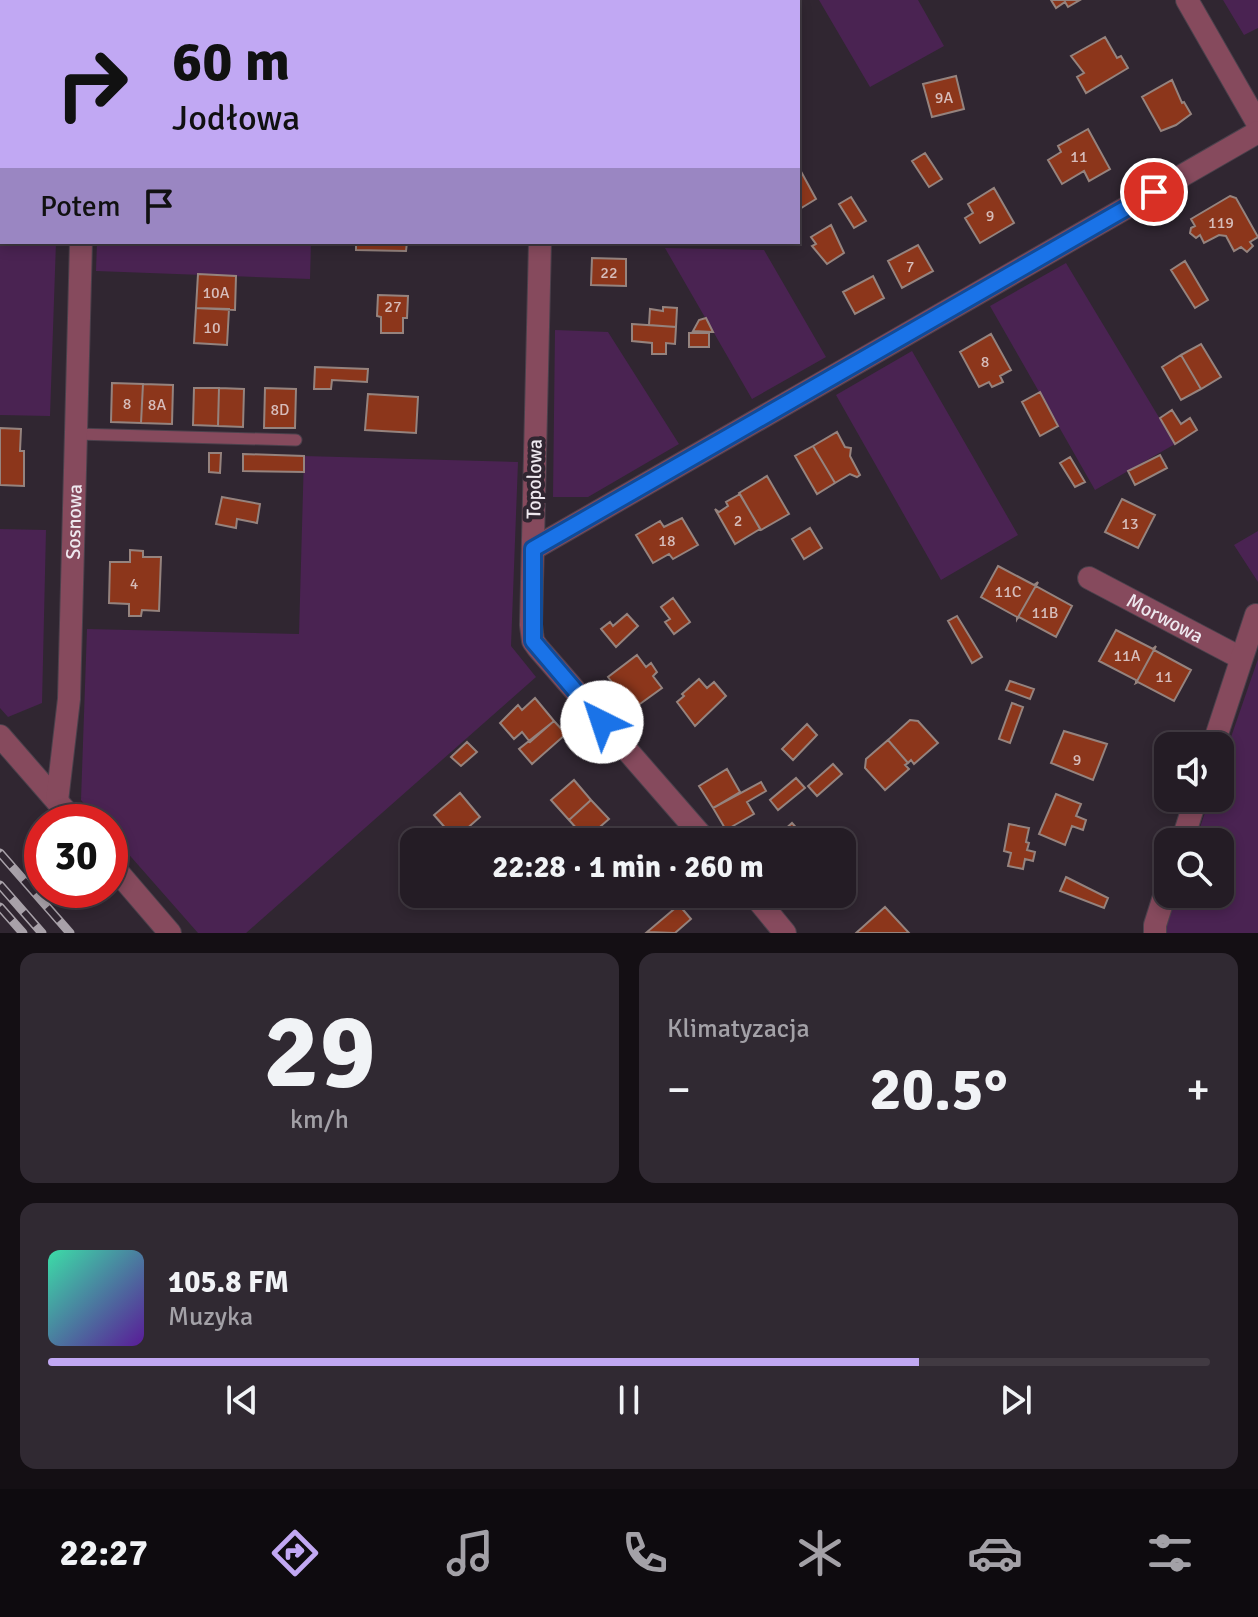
<!DOCTYPE html>
<html lang="pl">
<meta charset="utf-8">
<style>
:root{--surface:#241c25;--page:#302932;--text:#f1f3f6;--muted:#a3a1a7;--line:#413a42;--accent:#c1a8f3}
body{margin:0;font-family:Signika,sans-serif;background:var(--page);color:var(--text);height:100vh;display:flex;flex-direction:column;font-size:30px;white-space:nowrap}
*{box-sizing:border-box;margin:0}
p{font-size:26px;color:var(--muted)}
.icon{flex:none;width:44px;height:44px;fill:none;stroke:currentColor;stroke-width:2;stroke-linecap:round;stroke-linejoin:round}
.map{position:relative;height:933px;overflow:hidden}
.sheet{display:flex;flex-direction:column;gap:20px;padding:20px;background:#140f14;flex:1}
.sheet>*{flex:none}
.guide{position:absolute;left:0px;top:0px;width:800px;height:244px;box-shadow:0 4px 12px #0003,0 0 0 2px var(--line);background:#c1a8f3;color:#111;overflow:hidden}
.fabs{position:absolute;left:1154px;top:732px;display:grid;gap:16px}
.fabs a{display:grid;place-items:center;width:80px;height:80px;border-radius:16px;background:var(--surface);box-shadow:0 4px 12px #0003,0 0 0 2px var(--line);font-size:40px}
.speed{position:absolute;left:24px;top:804px;display:flex;gap:16px;font-size:40px;font-weight:700;text-align:center}
.speed>*{display:grid;place-content:center;width:104px;height:104px;border-radius:50%;background:var(--surface);box-shadow:0 4px 12px #0003,0 0 0 2px var(--line);line-height:1}
.speed .limit{border:12px solid #d22;background:#fff;color:#111}
.pin{position:absolute;display:grid;place-items:center;width:68px;height:68px;color:#fff;margin:-34px;border:4px solid #fff;border-radius:50%;box-shadow:0 2px 8px #0007}
.me{position:absolute;width:88px;margin:-44px;rotate:319deg;stroke-linejoin:round;filter:drop-shadow(0 0 6px #0008)}
.turn{display:flex;align-items:center;gap:28px;height:168px;padding:0 40px;font-size:36px}
.turn .icon{width:104px;height:104px;stroke-width:2.5}
.turn b{display:block;font-size:56px;line-height:68px}
.then{display:flex;align-items:center;height:76px;padding:0 40px;background:#0003;gap:16px;font-size:30px}
.big{font-size:60px;font-weight:700;line-height:1.1}
.sheet .card{flex:1;display:flex;flex-direction:column;justify-content:center;gap:12px;min-width:0;padding:0 28px;border-radius:16px;background:var(--page)}
.sheet .dial{align-items:center;gap:0}
.dial b{font-size:104px;line-height:1}
.song{display:flex;align-items:center;gap:24px}
.cover{width:96px;height:96px;border-radius:12px;background:linear-gradient(135deg,hsl(160 70% 55%),hsl(270 70% 35%))}
.played{height:8px;border-radius:4px;background:linear-gradient(90deg,var(--accent) 75%,var(--line) 75%)}
.keys{display:flex;justify-content:space-around;direction:ltr}
.heat{display:flex;justify-content:space-between;align-items:center;font-size:44px;direction:ltr}
.sheet .tiles{flex:1;display:grid;gap:20px;grid-template-columns:1fr 1fr}
.card:last-child{grid-column:span 2}
.trip{position:absolute;left:400px;top:828px;width:456px;height:80px;border-radius:16px;background:var(--surface);box-shadow:0 4px 12px #0003,0 0 0 2px var(--line);font-weight:700;line-height:80px;text-align:center}
.dock{display:flex;height:128px;justify-content:space-around;align-items:center;background:#0e0b0f;color:var(--muted)}
.dock .icon{width:56px;height:56px}
.dock .active{color:var(--accent)}
.dock b{font-size:36px;color:var(--text)}
.map>svg:first-child{display:block}
</style>
<div class="map">
<svg width="1258" height="933" viewBox="0 0 1258 933">
<rect width="100%" height="100%" fill="#302631"/>
<!-- green -->
<path fill="#4a2352" d="M 104,0 L 318,0 L 104,2 Z
M 819,0 L 918,0 L 944,46 L 870,87 Z
M 1223,0 L 1258,0 L 1258,28 L 1244,35 Z
M 0,238 L 2,242 L 56,242 L 50,416 L 0,415 Z
M 97,242 L 311,242 L 310,279 L 96,271 Z
M 665,248 L 764,250 L 826,357 L 752,399 Z
M 1066,263 L 1175,444 L 1095,490 L 990,306 Z
M 555,330 L 608,332 L 679,444 L 588,497 L 553,497 Z
M 912,351 L 1018,535 L 941,580 L 836,395 Z
M 304,456 L 518,462 L 511,646 L 536,677 L 246,933 L 198,933 L 110,833 L 110,822 L 100,822 L 81,800 L 87,629 L 299,634 Z
M 0,529 L 46,530 L 42,703 L 8,717 L 0,708 Z
M 1258,531 L 1258,582 L 1234,545 Z
M 1258,659 L 1258,933 L 1166,933 L 1165,929 L 1177,894 L 1220,894 L 1220,842 L 1195,842 L 1210,798 L 1220,798 L 1220,769 Z"/>
<!-- building -->
<path fill="#8c361b" stroke="#95837e" stroke-width="2" d="M 1051,0 L 1080,0 L 1068,7 L 1065,2 L 1056,8 Z
M 1105,37 L 1117,58 L 1121,56 L 1128,68 L 1086,93 L 1077,77 L 1084,73 L 1071,56 Z
M 956,76 L 964,109 L 932,117 L 923,84 Z
M 1172,80 L 1182,103 L 1184,102 L 1191,114 L 1176,125 L 1161,131 L 1142,97 Z
M 1088,129 L 1110,169 L 1089,181 L 1084,171 L 1062,184 L 1048,160 L 1061,152 L 1058,146 Z
M 925,153 L 942,179 L 929,187 L 912,161 Z
M 798,166 L 816,199 L 798,210 Z
M 0,171 L 2,171 L 2,223 L 0,223 Z
M 994,188 L 1014,223 L 980,243 L 965,218 L 973,213 L 968,204 Z
M 1230,196 L 1236,198 L 1258,237 L 1250,242 L 1253,246 L 1247,252 L 1241,247 L 1234,251 L 1226,236 L 1219,235 L 1204,243 L 1200,235 L 1196,238 L 1190,233 L 1191,228 L 1195,226 L 1191,219 Z
M 851,197 L 866,221 L 854,228 L 839,204 Z
M 831,225 L 844,253 L 827,264 L 812,246 L 816,244 L 811,237 Z
M 356,242 L 407,242 L 406,251 L 356,250 Z
M 918,245 L 933,271 L 902,288 L 888,261 Z
M 592,258 L 626,259 L 626,286 L 591,285 Z
M 1185,261 L 1208,300 L 1195,308 L 1171,270 Z
M 198,274 L 236,276 L 235,310 L 196,308 Z
M 873,276 L 884,298 L 855,314 L 843,292 Z
M 378,295 L 408,296 L 407,318 L 403,318 L 403,333 L 381,333 L 381,317 L 377,316 Z
M 663,307 L 677,308 L 676,327 L 649,325 L 650,309 L 663,311 Z
M 196,308 L 229,309 L 227,345 L 194,343 Z
M 706,318 L 713,332 L 693,331 L 699,320 Z
M 632,324 L 676,327 L 675,344 L 666,343 L 666,354 L 652,354 L 652,343 L 632,341 Z
M 689,333 L 709,333 L 709,347 L 689,347 Z
M 991,334 L 1011,370 L 1000,376 L 1003,382 L 992,387 L 989,382 L 979,387 L 960,352 Z
M 1201,344 L 1221,377 L 1201,389 L 1181,355 Z
M 1181,355 L 1201,389 L 1181,400 L 1162,367 Z
M 315,367 L 368,369 L 367,382 L 332,380 L 331,389 L 314,389 Z
M 112,383 L 143,384 L 141,423 L 111,422 Z
M 143,384 L 173,385 L 172,424 L 141,423 Z
M 194,388 L 219,388 L 218,426 L 193,425 Z
M 219,388 L 244,389 L 243,427 L 218,426 Z
M 265,388 L 296,389 L 295,428 L 264,428 Z
M 1040,392 L 1058,426 L 1040,436 L 1022,402 Z
M 368,394 L 418,397 L 416,433 L 365,430 Z
M 1172,410 L 1181,424 L 1190,418 L 1197,430 L 1175,444 L 1160,418 Z
M 0,428 L 21,429 L 20,451 L 24,451 L 24,486 L 0,485 Z
M 837,432 L 845,447 L 851,448 L 850,456 L 860,475 L 857,477 L 850,474 L 835,483 L 813,446 Z
M 813,446 L 835,483 L 817,494 L 795,456 Z
M 209,453 L 221,453 L 220,473 L 209,472 Z
M 243,454 L 304,456 L 304,472 L 243,471 Z
M 1160,455 L 1167,468 L 1135,485 L 1128,471 Z
M 1070,457 L 1085,482 L 1075,487 L 1060,463 Z
M 767,476 L 789,514 L 761,530 L 739,493 Z
M 740,494 L 760,529 L 735,544 L 715,509 L 719,512 L 728,506 L 726,502 Z
M 222,497 L 260,504 L 257,523 L 237,519 L 236,528 L 216,524 Z
M 1122,499 L 1155,515 L 1138,548 L 1105,532 Z
M 682,518 L 698,545 L 673,559 L 669,554 L 653,563 L 636,535 L 660,521 L 664,527 Z
M 810,528 L 822,548 L 804,559 L 792,539 Z
M 130,550 L 143,551 L 143,557 L 161,557 L 159,611 L 142,610 L 141,616 L 129,616 L 129,604 L 109,603 L 110,562 L 130,562 Z
M 998,566 L 1034,585 L 1038,582 L 1017,619 L 1017,617 L 981,597 Z
M 1038,582 L 1036,586 L 1072,606 L 1056,637 L 1019,617 L 1017,619 Z
M 673,598 L 690,622 L 674,634 L 665,622 L 670,619 L 661,607 Z
M 627,614 L 638,626 L 616,647 L 601,629 L 610,622 L 613,626 Z
M 957,616 L 982,657 L 972,663 L 948,621 Z
M 1116,630 L 1153,649 L 1156,646 L 1136,683 L 1136,680 L 1099,661 Z
M 1156,646 L 1154,650 L 1191,670 L 1174,701 L 1138,682 L 1136,683 Z
M 637,655 L 646,667 L 651,663 L 657,672 L 653,676 L 662,688 L 633,709 L 623,697 L 617,701 L 612,693 L 617,689 L 608,677 Z
M 699,679 L 707,688 L 714,682 L 726,696 L 695,726 L 677,702 L 684,696 L 682,694 Z
M 1010,681 L 1034,689 L 1030,699 L 1006,690 Z
M 535,698 L 554,721 L 530,742 L 522,732 L 514,739 L 500,723 L 518,705 L 522,710 Z
M 1012,703 L 1023,707 L 1010,743 L 999,739 Z
M 910,720 L 918,721 L 938,743 L 914,764 L 911,760 L 908,763 L 888,740 Z
M 554,721 L 566,734 L 532,764 L 519,749 Z
M 807,724 L 817,735 L 793,760 L 782,749 Z
M 1064,731 L 1107,744 L 1093,780 L 1051,763 Z
M 888,740 L 908,763 L 905,765 L 909,769 L 885,790 L 865,768 L 866,759 Z
M 467,742 L 477,752 L 461,766 L 451,757 Z
M 833,764 L 842,774 L 817,796 L 808,786 Z
M 727,769 L 740,792 L 713,808 L 699,786 Z
M 796,778 L 805,788 L 778,810 L 770,800 Z
M 574,780 L 591,800 L 569,820 L 551,800 Z
M 761,782 L 766,791 L 747,802 L 754,814 L 726,830 L 713,808 Z
M 460,793 L 480,817 L 455,839 L 434,815 Z
M 1056,794 L 1081,804 L 1076,816 L 1086,820 L 1083,830 L 1072,826 L 1065,845 L 1039,834 Z
M 591,800 L 609,819 L 586,839 L 569,820 Z
M 792,823 L 809,842 L 771,842 Z
M 1009,824 L 1029,828 L 1026,842 L 1029,843 L 1027,850 L 1035,852 L 1033,861 L 1025,859 L 1023,869 L 1008,866 L 1011,853 L 1004,851 Z
M 1066,877 L 1108,898 L 1104,908 L 1060,891 Z
M 679,905 L 691,919 L 675,933 L 647,932 Z
M 885,907 L 909,933 L 856,933 Z"/>
<g fill="none" stroke-linecap="round" stroke-linejoin="round">
<!-- service casing -->
<g stroke="#4b414c" stroke-width="13">
<path id="service" d="M 76,434 L 296,440"/>
</g>
<!-- minor casing -->
<g stroke="#4b414c" stroke-width="24">
<g id="minor">
<path d="M 1187,0 L 1258,124"/>
<path d="M 87,2 L 87,0"/>
<path d="M 557,2 L 561,0"/>
<path d="M 540,242 L 531,625 L 533,641 L 538,648 L 707,842"/>
<path d="M 533,549 L 1258,132"/>
<path id="s1" d="M 1089,578 L 1241,658"/>
<path d="M 0,736 L 75,822"/>
<path d="M 1213,746 L 1256,615"/>
<path id="s2" d="M 57,801 L 69,699 L 81,242"/>
<path d="M 1182,842 L 1196,798"/>
<path d="M 110,863 L 170,933"/>
<path d="M 753,894 L 785,933"/>
<path d="M 1155,933 L 1155,925 L 1168,884"/>
</g>
</g>
<!-- service -->
<use href="#service" stroke="#864a5d" stroke-width="11"/>
<!-- minor -->
<use href="#minor" stroke="#864a5d" stroke-width="22"/>
<!-- rail casing -->
<g stroke="#a8a1a9" stroke-width="9">
<path id="rail" d="M 0,853 L 70,933
M 0,885 L 42,933
M 0,907 L 23,933"/>
</g>
<!-- rail -->
<use href="#rail" stroke="#302631" stroke-width="6" stroke-dasharray="18" stroke-linecap="butt"/>
</g>
<g fill="none" stroke-linecap="round" stroke-linejoin="round">
<!-- route casing -->
<g stroke="#114b97" stroke-width="20">
<path id="route" d="M 602,722 L 533,641 L 533,549 L 1154,192"/>
</g>
<!-- route -->
<use href="#route" stroke="#1a73e8" stroke-width="14"/>
</g>
<g text-anchor="middle" stroke-width="8" stroke-linejoin="round" paint-order="stroke">
<!-- number labels -->
<g font-size="16" fill="#d6bcba">
<text x="944" y="103">9A</text>
<text x="1079" y="162">11</text>
<text x="990" y="221">9</text>
<text x="1221" y="228">119</text>
<text x="910" y="272">7</text>
<text x="609" y="278">22</text>
<text x="216" y="298">10A</text>
<text x="393" y="312">27</text>
<text x="212" y="333">10</text>
<text x="985" y="367">8</text>
<text x="127" y="409">8</text>
<text x="157" y="410">8A</text>
<text x="280" y="415">8D</text>
<text x="738" y="526">2</text>
<text x="1130" y="529">13</text>
<text x="667" y="546">18</text>
<text x="134" y="589">4</text>
<text x="1008" y="597">11C</text>
<text x="1045" y="618">11B</text>
<text x="1127" y="661">11A</text>
<text x="1164" y="682">11</text>
<text x="1077" y="765">9</text>
</g>
<!-- street labels -->
<g font-size="20" fill="#eee8ef" stroke="#302631">
<text transform="translate(534 479) rotate(-89)" y="7">Topolowa</text>
<text dy="7" stroke="none"><textPath href="#s2" startOffset="280">Sosnowa</textPath></text>
<text dy="7" stroke="none"><textPath href="#s1" startOffset="86">Morwowa</textPath></text>
</g>
</g>
</svg>
<div class="fabs">
<a><svg class="icon" aria-label="sound" viewBox="0 0 24 24"><path d="M4 9h4l5-4v14l-5-4H4zM17 9q2 3 0 6"/></svg></a>
<a><svg class="icon" aria-label="search" viewBox="0 0 24 24"><circle cx="10" cy="10" r="6"/><path d="M15 15l6 6"/></svg></a>
</div>
<div class="speed"><div class="limit">30</div></div>
<div class="pin" style="left:1154px;top:192px;background:#d93025"><svg class="icon" aria-label="arrive" viewBox="0 0 24 24"><path d="M6 21V4h12l-3 4 3 4H6"/></svg></div>
<svg class="me" style="left:602px;top:722px" viewBox="-20 -20 40 40"><circle r="19" fill="#fff"/><path d="M0-13L10 11 0 6-10 11z" fill="#1a73e8"/></svg>
<div class="trip">22:28 · 1 min · 260 m</div>
<div class="guide">
<div class="turn"><svg class="icon" aria-label="right" viewBox="0 0 24 24"><path d="M7 20v-9h11M14 6l5 5-5 5"/></svg><div><b>60 m</b>Jodłowa</div></div>
<div class="then">Potem<svg class="icon" aria-label="arrive" viewBox="0 0 24 24"><path d="M6 21V4h12l-3 4 3 4H6"/></svg></div>
</div>
</div>
<section class="sheet">
<div class="tiles">
<div class="card dial"><b>29</b><p>km/h</p></div>
<div class="card"><p>Klimatyzacja</p>
<div class="heat"><a>−</a><b class="big">20.5°</b><a>+</a></div>
</div>
<div class="card">
<div class="song"><i class="cover"></i><div><b>105.8 FM</b><p>Muzyka</p></div></div>
<div class="played"></div>
<div class="keys"><svg class="icon" aria-label="previous" viewBox="0 0 24 24"><path d="M18 5L8 12l10 7zM5 5v14"/></svg><svg class="icon" aria-label="pause" viewBox="0 0 24 24"><path d="M8 5v14M16 5v14"/></svg><svg class="icon" aria-label="next" viewBox="0 0 24 24"><path d="M6 5l10 7-10 7zM19 5v14"/></svg></div>
</div>
</div>
</section>
<nav class="dock">
<b>22:27</b>
<svg class="icon active" aria-label="directions" viewBox="0 0 24 24"><path d="M12 3l9 9-9 9-9-9zM9 14v-3h6M13 9l2 2-2 2"/></svg>
<svg class="icon" aria-label="music" viewBox="0 0 24 24"><path d="M9 18V5l10-2v13"/><circle cx="6" cy="18" r="3"/><circle cx="16" cy="16" r="3"/></svg>
<svg class="icon" aria-label="phone" viewBox="0 0 24 24"><path d="M5 4h4l2 5-3 2q2 4 5 5l2-3 5 2v4C11 20 4 13 5 4z"/></svg>
<svg class="icon" aria-label="climate" viewBox="0 0 24 24"><path d="M12 3v18M4 7l16 10M4 17L20 7"/></svg>
<svg class="icon" aria-label="car" viewBox="0 0 24 24"><path d="M5 17H2v-5l4-1 3-4h7l3 4 3 1v5h-3M9 17h6M6 11h13"/><circle cx="7" cy="17" r="2"/><circle cx="17" cy="17" r="2"/></svg>
<svg class="icon" aria-label="filters" viewBox="0 0 24 24"><path d="M4 7h16M4 17h16"/><circle cx="9" cy="7" r="2"/><circle cx="15" cy="17" r="2"/></svg>
</nav>
